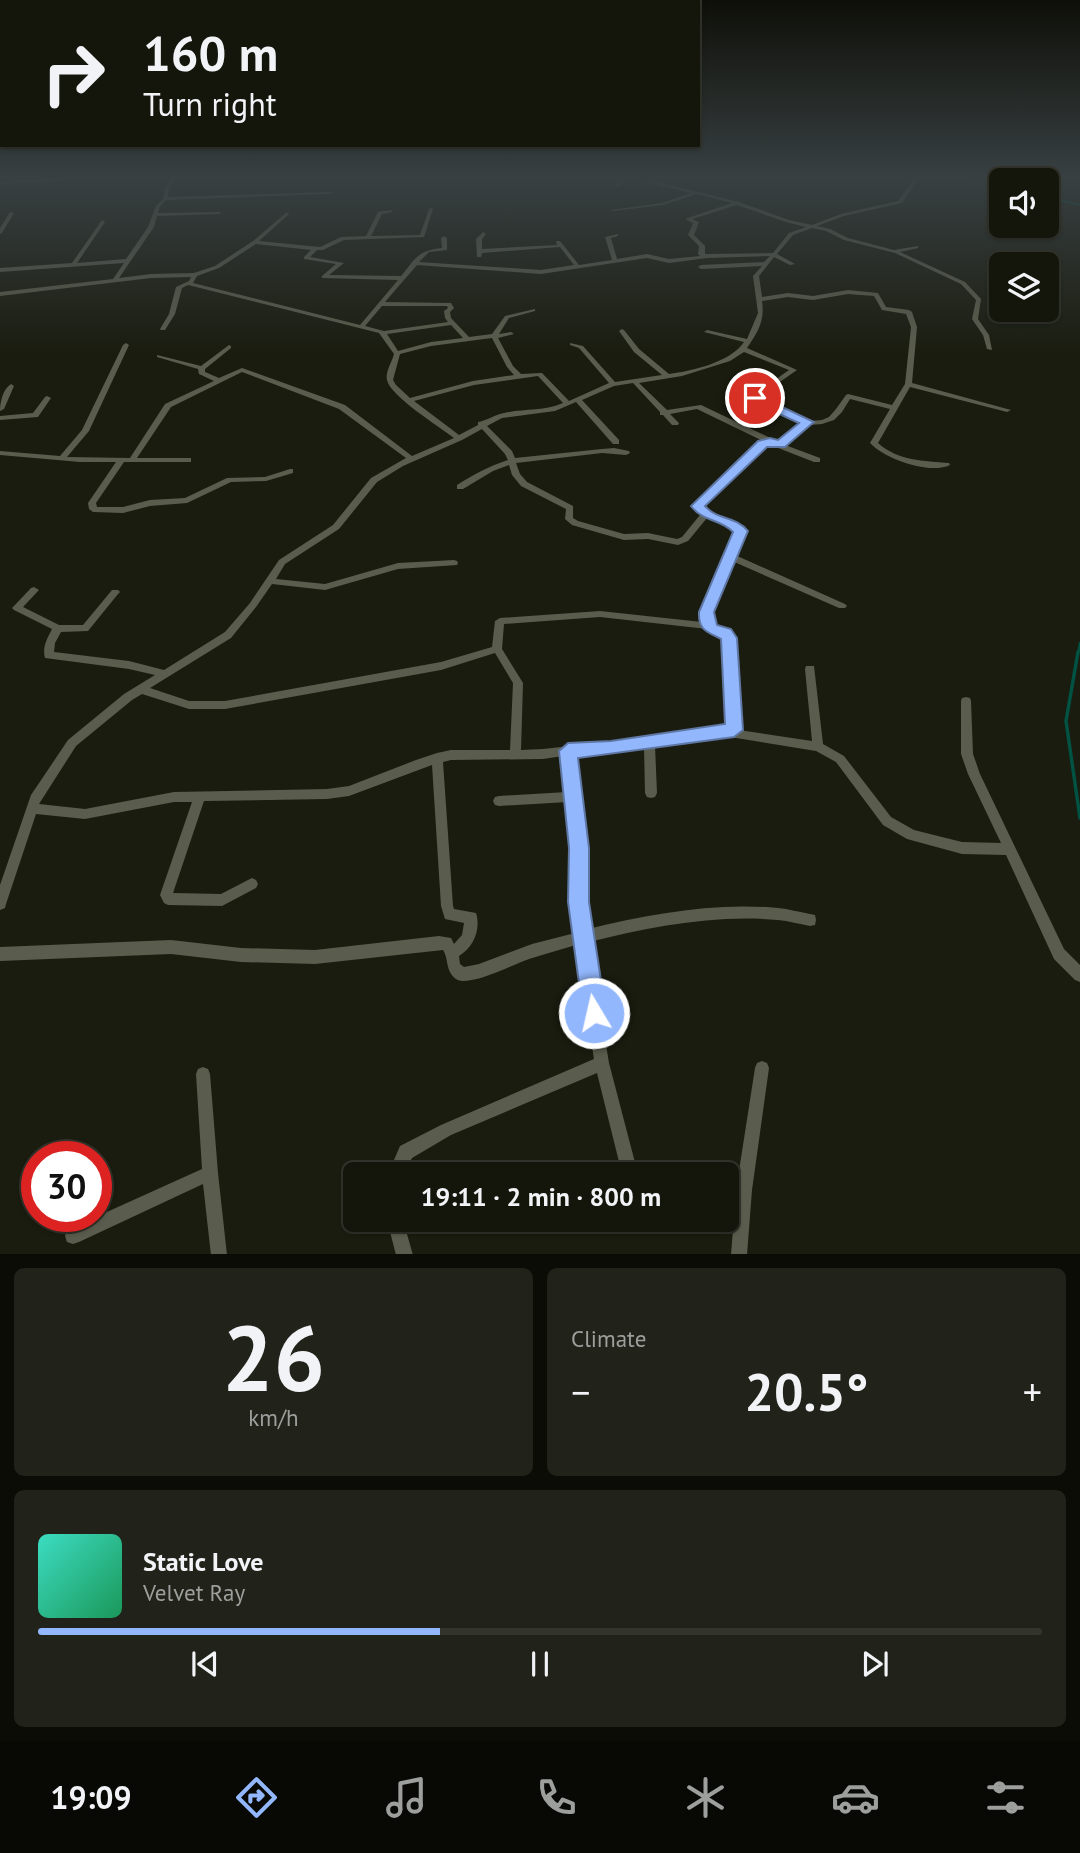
<!DOCTYPE html>
<meta charset="utf-8">
<style>
:root{--surface:#14150b;--page:#212219;--text:#f1f3f6;--muted:#9d9f9d;--line:#33342c;--accent:#92b7fd}
body{margin:0;font-family:"PT Sans",sans-serif;background:var(--page);color:var(--text);height:100vh;display:flex;flex-direction:column;font-size:26px;white-space:nowrap}
*{box-sizing:border-box;margin:0}
p{font-size:23px;color:var(--muted)}
.icon{flex:none;width:38px;height:38px;fill:none;stroke:currentColor;stroke-width:2;stroke-linecap:round;stroke-linejoin:round}
.map{position:relative;height:1254px;overflow:hidden}
.details{display:flex;flex-direction:column;gap:14px;padding:14px;background:#0b0c06;flex:1}
.details>*{flex:none}
.guide{position:absolute;left:0px;top:0px;width:700px;height:147px;box-shadow:0 2px 5px #0004,0 0 0 2px var(--line);background:#14150b;color:var(--text);overflow:hidden}
.fabs{position:absolute;left:989px;top:168px;display:grid;gap:14px}
.fabs a{display:grid;place-items:center;width:70px;height:70px;border-radius:10px;background:var(--surface);box-shadow:0 2px 5px #0004,0 0 0 2px var(--line);font-size:35px}
.speed{position:absolute;left:21px;top:1141px;display:flex;gap:14px;font-size:35px;font-weight:700;text-align:center}
.speed>*{display:grid;place-content:center;width:91px;height:91px;border-radius:50%;background:var(--surface);box-shadow:0 2px 5px #0004,0 0 0 2px var(--line);line-height:1}
.speed .limit{border:10px solid #d22;background:#fff;color:#111}
.pin{position:absolute;display:grid;place-items:center;width:60px;height:60px;color:#fff;margin:-30px;border:4px solid #fff;border-radius:50%;box-shadow:0 2px 7px #0007}
.me{position:absolute;width:77px;margin:-38px;rotate:351deg;stroke-linejoin:round;filter:drop-shadow(0 0 5px #0008)}
.turn{display:flex;align-items:center;gap:24px;height:147px;padding:0 28px;font-size:32px}
.turn .icon{width:91px;height:91px;stroke-width:2.5}
.turn b{display:block;font-size:49px;line-height:60px}
.big{font-size:52px;font-weight:700;line-height:1.1}
.details .tile{flex:1;display:flex;flex-direction:column;justify-content:center;gap:10px;min-width:0;padding:0 24px;border-radius:10px;background:var(--page)}
.details .dial{align-items:center;gap:0}
.dial b{font-size:91px;line-height:1}
.song{display:flex;align-items:center;gap:21px}
.cover{width:84px;height:84px;border-radius:10px;background:linear-gradient(135deg,hsl(170 70% 55%),hsl(150 70% 35%))}
.played{height:7px;border-radius:4px;background:linear-gradient(90deg,var(--accent) 40%,var(--line) 40%)}
.keys{display:flex;justify-content:space-around;direction:ltr}
.heat{display:flex;justify-content:space-between;align-items:center;font-size:38px;direction:ltr}
.details .tiles{flex:1;display:grid;gap:14px;grid-template-columns:1fr 1fr}
.tile:last-child{grid-column:span 2}
.trip{position:absolute;left:343px;top:1162px;width:396px;height:70px;border-radius:10px;background:var(--surface);box-shadow:0 2px 5px #0004,0 0 0 2px var(--line);font-weight:700;line-height:70px;text-align:center}
.tabs{display:flex;height:112px;justify-content:space-around;align-items:center;background:#080804;color:var(--muted)}
.tabs .icon{width:49px;height:49px}
.tabs .active{color:var(--accent)}
.tabs b{font-size:32px;color:var(--text)}
.map>svg:first-child{display:block}
</style>
<div class="map">
<svg width="1080" height="1255" viewBox="0 0 1080 1255">
<rect width="100%" height="100%" fill="#1a1c0f"/>
<g fill="none" stroke-linecap="round" stroke-linejoin="round">
<!-- stream-far2 -->
<path stroke="#005243" stroke-width="2" d="M 957,178 L 1001,187
M 1046,197 L 1080,205"/>
<!-- stream-far1 -->
<path stroke="#005243" stroke-width="2.5" d="M 1078,654 L 1080,643"/>
<!-- stream -->
<path stroke="#005243" stroke-width="3.5" d="M 1078,652 L 1066,721 L 1080,818"/>
<!-- street -->
<path fill="#5a5d4d" fill-rule="evenodd" d="M 83,178 L 120,178 L 0,184 L 0,182 Z
M 172,178 L 176,178 L 169,188 L 168,197 L 330,192 L 332,193 L 330,194 L 166,200 L 160,206 L 158,213 L 219,212 L 221,213 L 219,214 L 157,216 L 154,227 L 119,278 L 151,274 L 194,273 L 215,266 L 253,241 L 287,212 L 289,214 L 259,241 L 320,247 L 341,237 L 366,236 L 378,212 L 391,210 L 393,212 L 382,214 L 371,236 L 420,235 L 429,209 L 431,208 L 433,209 L 424,237 L 344,240 L 323,250 L 317,250 L 310,257 L 344,263 L 329,275 L 401,276 C 416,258 417,251 442,248 L 441,238 L 444,236 L 447,238 L 447,250 L 429,252 L 419,262 L 541,270 L 574,265 L 560,247 L 482,253 L 481,257 L 477,257 L 476,239 L 483,232 L 486,234 L 482,239 L 482,249 L 557,245 L 556,241 L 560,241 L 579,265 L 612,260 L 605,237 L 618,234 L 618,236 L 611,238 L 617,259 L 647,254 L 669,259 L 700,256 L 698,254 L 699,246 L 688,235 L 693,223 L 685,219 L 732,203 L 697,194 L 663,205 L 613,211 L 611,210 L 662,203 L 691,193 L 643,181 L 645,179 L 739,202 L 789,220 L 812,225 L 841,214 L 898,201 L 915,178 L 919,178 L 902,203 L 844,216 L 817,226 L 830,229 L 848,238 L 894,250 L 918,246 L 918,248 L 900,252 L 965,282 L 981,299 L 978,319 L 989,335 L 992,350 L 987,349 L 983,335 L 972,319 L 976,300 L 961,284 L 895,253 L 844,240 L 826,231 L 812,228 L 793,235 L 777,254 L 795,264 L 790,265 L 774,257 L 759,276 L 762,297 L 788,293 L 813,296 L 848,290 L 878,293 L 886,307 L 909,310 L 912,312 L 917,327 L 912,383 L 1011,410 L 1007,412 L 910,387 L 878,443 C 898,461 924,461 949,463 L 950,465 C 930,475 885,459 870,443 L 890,409 L 850,399 L 842,412 L 834,420 L 822,424 L 809,425 L 785,445 L 820,458 L 820,462 L 814,462 L 768,444 L 702,506 C 714,520 733,517 745,531 L 735,555 L 845,604 L 847,606 L 845,608 L 839,608 L 732,561 L 711,612 C 711,632 725,624 734,638 L 741,726 L 739,730 L 812,741 L 805,669 L 806,666 L 814,666 L 823,744 L 844,756 L 891,817 L 914,830 L 962,842 L 1001,843 L 968,774 L 961,754 L 961,701 L 962,698 L 966,697 L 970,698 L 971,701 L 973,754 L 980,774 L 1064,949 L 1080,965 L 1080,982 L 1075,980 L 1054,959 L 1006,855 L 962,854 L 907,839 L 883,825 L 836,762 L 816,751 L 730,737 L 655,746 L 657,793 L 655,797 L 651,798 L 647,797 L 645,793 L 644,747 L 574,755 L 585,848 L 588,929 C 649,914 715,902 778,908 C 789,909 799,912 810,914 L 815,915 L 816,920 L 815,925 L 810,926 C 799,924 789,921 778,920 C 715,914 650,927 589,942 L 609,1063 L 638,1174 L 622,1174 L 597,1073 L 451,1135 L 412,1158 L 404,1174 L 388,1174 L 400,1146 L 441,1125 L 594,1059 L 576,945 C 560,950 544,954 529,959 C 514,964 469,988 456,979 C 445,971 449,959 443,950 L 315,964 L 241,962 L 171,954 L 0,961 L 0,947 L 171,940 L 241,948 L 315,950 L 439,936 L 451,938 L 454,944 L 462,935 L 464,923 L 445,919 L 441,906 L 432,765 L 349,796 L 327,799 L 204,801 L 173,893 L 221,894 L 248,880 L 252,878 L 256,880 L 258,884 L 256,888 L 222,906 L 168,905 L 164,903 L 160,895 L 192,802 L 174,802 L 85,819 L 36,814 L 6,904 L 5,908 L 0,910 L 0,885 L 31,795 L 68,740 L 124,694 L 155,675 L 129,669 L 45,658 C 42,647 47,639 52,629 L 14,610 L 12,608 L 14,606 L 31,588 L 34,587 L 39,590 L 23,607 L 59,625 L 83,625 L 112,590 L 118,590 L 120,592 L 118,594 L 88,631 L 61,632 L 55,643 L 54,652 L 129,661 L 164,670 L 225,632 L 250,603 L 279,560 L 333,525 L 371,478 L 406,458 L 339,409 L 242,372 L 171,407 L 137,458 L 191,458 L 191,462 L 124,462 L 96,503 L 97,507 L 123,507 L 150,500 L 185,498 L 227,478 L 265,477 L 290,469 L 293,469 L 293,473 L 266,481 L 231,482 L 187,503 L 150,506 L 123,513 L 93,512 L 89,509 L 88,503 L 116,462 L 80,462 L 0,455 L 0,451 L 60,456 L 82,430 L 123,345 L 126,343 L 129,345 L 89,431 L 67,457 L 130,458 L 165,404 L 214,381 L 199,374 L 198,369 L 157,357 L 157,355 L 201,366 L 229,345 L 231,346 L 231,348 L 205,369 L 205,372 L 219,378 L 242,368 L 345,405 L 412,456 L 454,438 C 440,427 390,396 387,380 C 385,372 392,362 394,354 L 379,333 L 188,285 L 182,288 L 175,314 L 165,330 L 161,330 L 160,329 L 169,314 L 176,287 L 189,281 L 191,277 L 151,278 L 0,296 L 0,292 L 113,279 L 124,263 L 0,272 L 0,268 L 72,263 L 102,220 L 105,222 L 77,263 L 126,259 L 148,227 L 156,206 L 163,199 L 165,188 ZM 737,205 L 786,222 L 806,227 L 789,233 L 773,253 L 705,254 L 705,246 L 694,235 L 699,222 L 692,219 ZM 256,244 L 311,250 L 304,257 L 304,259 L 336,264 L 322,276 L 322,278 L 398,280 L 360,325 L 193,283 L 197,276 L 219,268 ZM 770,256 L 764,262 L 701,265 L 698,267 L 701,269 L 762,266 L 753,276 L 758,313 L 747,339 L 707,330 L 704,332 L 744,342 C 731,362 692,371 669,374 L 639,349 L 624,330 L 622,329 L 619,331 L 634,352 L 662,375 L 615,382 L 583,346 L 570,343 L 570,345 L 579,348 L 609,383 L 569,401 L 542,373 L 521,374 L 513,366 L 498,338 L 514,334 L 511,332 L 499,334 L 509,318 L 535,311 L 535,309 L 505,316 L 492,334 L 469,337 L 451,318 L 450,312 L 454,308 L 451,303 L 385,302 L 417,265 L 541,274 L 647,258 L 669,263 L 707,258 ZM 848,294 L 874,296 L 882,310 L 906,314 L 911,327 L 905,384 L 892,405 L 848,394 L 846,395 L 836,409 L 829,417 L 822,420 L 811,421 L 760,396 L 797,370 L 747,348 C 758,332 765,321 762,301 L 788,297 L 813,300 ZM 382,306 L 447,306 L 448,308 L 444,311 L 445,318 L 448,322 L 384,331 L 365,326 ZM 451,325 L 463,338 L 431,342 L 398,351 L 387,334 ZM 492,338 L 507,367 L 514,375 L 473,381 L 410,398 L 396,385 L 393,380 L 400,354 L 431,346 ZM 744,352 L 789,370 L 752,396 L 803,422 L 779,442 L 701,405 L 667,410 L 639,383 L 682,376 L 730,361 ZM 538,376 L 563,403 C 543,412 521,408 500,414 C 492,416 486,421 478,422 L 478,425 L 459,435 L 414,401 L 474,385 ZM 633,383 L 660,412 L 660,415 L 663,415 L 672,425 L 678,425 L 679,423 L 670,414 L 697,409 L 763,441 L 695,504 L 694,506 L 700,515 L 682,537 L 677,539 L 648,533 L 624,534 L 578,521 L 573,518 L 573,506 L 527,482 L 520,474 L 516,463 L 602,453 L 626,455 L 630,453 L 629,451 L 614,448 L 602,449 L 515,458 L 512,451 L 487,426 L 502,418 L 555,411 L 576,402 L 613,444 L 619,444 L 619,440 L 582,400 L 614,386 ZM 482,429 L 505,454 L 508,460 C 489,466 473,475 457,485 L 457,489 L 463,489 L 493,471 L 509,465 L 512,475 L 521,486 L 566,509 L 565,519 L 572,525 L 624,540 L 648,539 L 678,545 L 688,541 L 707,518 L 733,528 L 737,531 L 701,612 L 702,622 L 600,611 L 500,618 L 495,621 L 492,647 L 441,662 L 225,701 L 189,701 L 150,688 L 231,638 L 256,607 L 272,584 L 325,590 L 398,569 L 457,565 L 458,563 L 457,561 L 454,560 L 398,563 L 325,584 L 276,579 L 285,564 L 339,529 L 377,482 L 403,466 L 462,440 ZM 600,617 L 707,629 C 711,635 720,633 724,639 L 731,725 L 727,729 L 543,749 L 521,750 L 523,683 L 502,649 L 504,624 ZM 495,653 L 513,683 L 510,750 L 451,750 L 437,753 L 416,760 L 349,786 L 327,789 L 174,792 L 85,809 L 39,804 L 76,746 L 132,700 L 142,694 L 189,709 L 225,709 L 441,670 ZM 563,756 L 567,792 L 499,796 L 495,797 L 493,801 L 495,805 L 499,806 L 568,802 L 573,848 L 575,933 L 532,944 L 479,964 L 464,967 L 460,964 L 459,956 C 474,947 481,929 476,913 L 454,909 L 453,906 L 443,762 L 451,760 L 543,759 Z
M 624,178 L 629,178 L 619,186 L 615,186 L 615,184 Z
M 10,212 L 14,213 L 2,233 L 0,234 L 0,228 Z
M 11,384 L 14,386 L 4,409 L 0,411 C 0,402 3,389 11,384 Z
M 47,396 L 51,398 L 38,417 L 0,420 L 0,416 L 33,413 L 45,397 Z
M 762,1061 L 767,1063 L 769,1068 L 752,1190 L 747,1255 L 731,1255 L 736,1190 L 755,1068 L 757,1063 Z
M 203,1067 L 208,1069 L 210,1074 L 218,1173 L 227,1255 L 211,1255 L 203,1184 L 79,1242 L 73,1244 L 67,1242 L 65,1236 L 67,1230 L 202,1169 L 196,1074 L 198,1069 Z
M 387,1220 L 403,1220 L 413,1255 L 396,1255 Z"/>
</g>
<!-- sky -->
<linearGradient id="sky" x2="0" y2="1"><stop stop-color="#0e0f08"/><stop offset="0.5" stop-color="#384042"/><stop offset="1" stop-color="#384042" stop-opacity="0"/></linearGradient>
<rect width="1080" height="354" fill="url(#sky)"/>
<!-- route -->
<path fill="#92b7fd" stroke="#5f77a4" stroke-width="2" d="M 751,396 L 759,396 L 814,422 L 785,447 L 767,447 L 705,506 C 717,520 736,516 748,531 L 714,612 L 717,625 L 731,629 L 737,638 L 743,730 L 734,737 L 578,758 L 589,848 L 589,902 L 606,1013 L 603,1021 L 594,1025 L 586,1021 L 583,1013 L 568,902 L 569,848 L 559,751 L 568,743 L 611,741 L 725,724 L 721,639 C 708,632 698,631 699,612 L 733,532 C 721,519 703,522 691,506 L 758,441 L 770,438 L 778,440 L 799,423 L 751,401 Z"/>
</svg>
<div class="fabs">
<a><svg class="icon" aria-label="sound" viewBox="0 0 24 24"><path d="M4 9h4l5-4v14l-5-4H4zM17 9q2 3 0 6"/></svg></a>
<a><svg class="icon" aria-label="layers" viewBox="0 0 24 24"><path d="M12 4l9 5-9 5-9-5zM3 14l9 5 9-5"/></svg></a>
</div>
<div class="speed"><div class="limit">30</div></div>
<div class="pin" style="left:755px;top:398px;background:#d93025"><svg class="icon" aria-label="arrive" viewBox="0 0 24 24"><path d="M6 21V4h12l-3 4 3 4H6"/></svg></div>
<svg class="me" style="left:594px;top:1013px" viewBox="-20 -20 40 40"><circle r="17" fill="#92b7fd" stroke="#fff" stroke-width="3"/><path d="M0-11L8 9 0 5-8 9z" fill="#fff"/></svg>
<div class="trip">19:11 · 2 min · 800 m</div>
<div class="guide">
<div class="turn"><svg class="icon" aria-label="right" viewBox="0 0 24 24"><path d="M7 20v-9h11M14 6l5 5-5 5"/></svg><div><b>160 m</b>Turn right</div></div>
</div>
</div>
<section class="details">
<div class="tiles">
<div class="tile dial"><b>26</b><p>km/h</p></div>
<div class="tile"><p>Climate</p>
<div class="heat"><a>−</a><b class="big">20.5°</b><a>+</a></div>
</div>
<div class="tile">
<div class="song"><i class="cover"></i><div><b>Static Love</b><p>Velvet Ray</p></div></div>
<div class="played"></div>
<div class="keys"><svg class="icon" aria-label="previous" viewBox="0 0 24 24"><path d="M18 5L8 12l10 7zM5 5v14"/></svg><svg class="icon" aria-label="pause" viewBox="0 0 24 24"><path d="M8 5v14M16 5v14"/></svg><svg class="icon" aria-label="next" viewBox="0 0 24 24"><path d="M6 5l10 7-10 7zM19 5v14"/></svg></div>
</div>
</div>
</section>
<nav class="tabs">
<b>19:09</b>
<svg class="icon active" aria-label="directions" viewBox="0 0 24 24"><path d="M12 3l9 9-9 9-9-9zM9 14v-3h6M13 9l2 2-2 2"/></svg>
<svg class="icon" aria-label="music" viewBox="0 0 24 24"><path d="M9 18V5l10-2v13"/><circle cx="6" cy="18" r="3"/><circle cx="16" cy="16" r="3"/></svg>
<svg class="icon" aria-label="phone" viewBox="0 0 24 24"><path d="M5 4h4l2 5-3 2q2 4 5 5l2-3 5 2v4C11 20 4 13 5 4z"/></svg>
<svg class="icon" aria-label="climate" viewBox="0 0 24 24"><path d="M12 3v18M4 7l16 10M4 17L20 7"/></svg>
<svg class="icon" aria-label="car" viewBox="0 0 24 24"><path d="M5 17H2v-5l4-1 3-4h7l3 4 3 1v5h-3M9 17h6M6 11h13"/><circle cx="7" cy="17" r="2"/><circle cx="17" cy="17" r="2"/></svg>
<svg class="icon" aria-label="filters" viewBox="0 0 24 24"><path d="M4 7h16M4 17h16"/><circle cx="9" cy="7" r="2"/><circle cx="15" cy="17" r="2"/></svg>
</nav>
